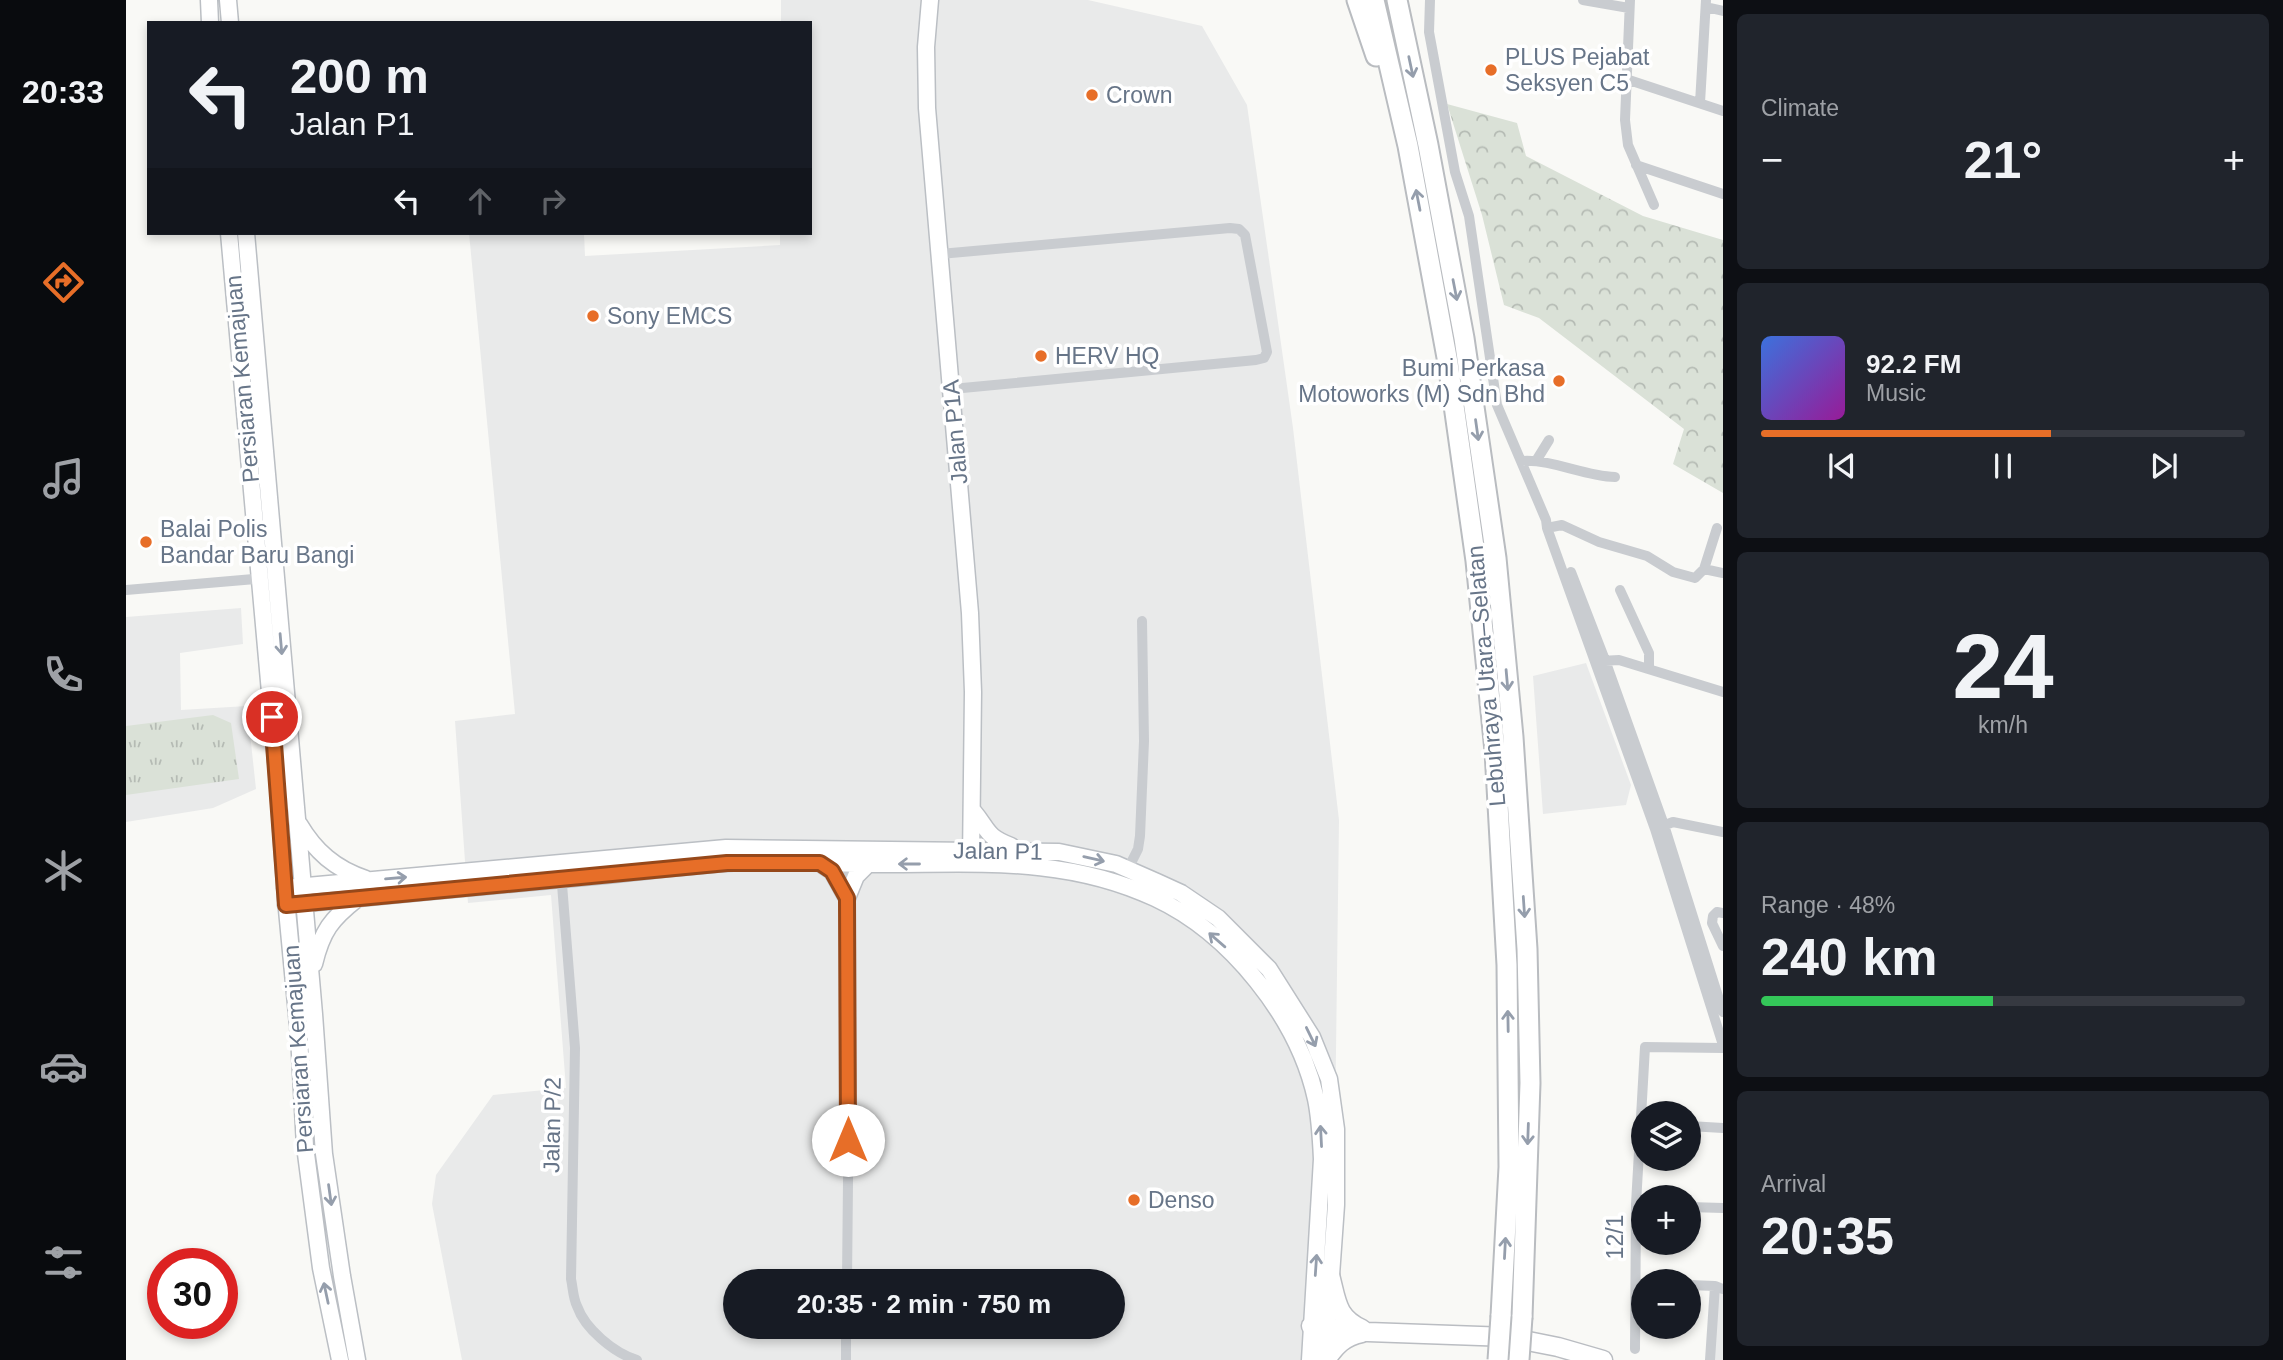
<!DOCTYPE html>
<meta charset="utf-8">
<style>
:root{--surface:#171b24;--page:#20242c;--text:#f1f3f6;--muted:#9ea1a6;--line:#363941;--accent:#e76e28}
body{margin:0;font-family:Arial,sans-serif;background:var(--page);color:var(--text);height:100vh;display:flex;flex-direction:column;font-size:26px;white-space:nowrap}
*{box-sizing:border-box;margin:0}
p{font-size:23px;color:var(--muted)}
.icon{flex:none;width:38px;height:38px;fill:none;stroke:currentColor;stroke-width:2;stroke-linecap:round;stroke-linejoin:round}
.map{position:relative;flex:1;overflow:hidden}
.panel{display:flex;flex-direction:column;gap:14px;padding:14px;background:#0d0f14;width:560px}
.panel>*{flex:none}
.hud{position:absolute;left:21px;top:21px;width:665px;height:214px;border-radius:0px;box-shadow:0 4px 10px #0003;background:#171b24;color:var(--text);overflow:hidden}
.controls{position:absolute;left:1505px;top:1101px;display:grid;gap:14px}
.controls a{display:grid;place-items:center;width:70px;height:70px;border-radius:50%;background:var(--surface);box-shadow:0 4px 10px #0003;font-size:35px}
.speed{position:absolute;left:21px;top:1248px;display:flex;gap:14px;font-size:35px;font-weight:700;text-align:center}
.speed>*{display:grid;place-content:center;width:91px;height:91px;border-radius:50%;background:var(--surface);box-shadow:0 4px 10px #0003;line-height:1}
.speed .limit{border:10px solid #d22;background:#fff;color:#111}
.pin{position:absolute;display:grid;place-items:center;width:60px;height:60px;color:#fff;margin:-30px;border:4px solid #fff;border-radius:50%;box-shadow:0 2px 7px #0007}
.me{position:absolute;width:77px;margin:-38px;rotate:0deg;stroke-linejoin:round;filter:drop-shadow(0 0 5px #0008)}
.turn{display:flex;align-items:center;gap:24px;height:147px;padding:0 28px;font-size:32px}
.turn .icon{width:91px;height:91px;stroke-width:2.5}
.turn b{display:block;font-size:49px;line-height:60px}
.lanes{display:flex;align-items:center;height:66px;padding:0 28px;background:#0003;justify-content:center;gap:35px;direction:ltr}
.lanes .off{opacity:.35}
.big{font-size:52px;font-weight:700;line-height:1.1}
.panel .widget{flex:1;display:flex;flex-direction:column;justify-content:center;gap:10px;min-width:0;padding:0 24px;border-radius:10px;background:var(--page)}
.panel .dial{align-items:center;gap:0}
.dial b{font-size:91px;line-height:1}
.song{display:flex;align-items:center;gap:21px}
.cover{width:84px;height:84px;border-radius:10px;background:linear-gradient(135deg,hsl(220 70% 55%),hsl(300 70% 35%))}
.played{height:7px;border-radius:4px;background:linear-gradient(90deg,var(--accent) 60%,var(--line) 60%)}
.keys{display:flex;justify-content:space-around;direction:ltr}
.heat{display:flex;justify-content:space-between;align-items:center;font-size:38px;direction:ltr}
.charge{height:10px;border-radius:5px;background:linear-gradient(90deg,#34c759 48%,var(--line) 0)}
.trip{position:absolute;left:597px;top:1269px;width:402px;height:70px;border-radius:35px;background:var(--surface);box-shadow:0 4px 10px #0003;font-weight:700;line-height:70px;text-align:center}
main{display:flex;flex:1;min-height:0}
.menu{display:flex;flex-direction:column;width:126px;justify-content:space-around;align-items:center;background:#090b0e;color:var(--muted)}
.menu .icon{width:49px;height:49px}
.menu .on{color:var(--accent)}
.menu b{font-size:32px;color:var(--text)}
.map>svg:first-child{display:block}
</style>
<main>
<nav class="menu">
<b>20:33</b>
<svg class="icon on" aria-label="directions" viewBox="0 0 24 24"><path d="M12 3l9 9-9 9-9-9zM9 14v-3h6M13 9l2 2-2 2"/></svg>
<svg class="icon" aria-label="music" viewBox="0 0 24 24"><path d="M9 18V5l10-2v13"/><circle cx="6" cy="18" r="3"/><circle cx="16" cy="16" r="3"/></svg>
<svg class="icon" aria-label="phone" viewBox="0 0 24 24"><path d="M5 4h4l2 5-3 2q2 4 5 5l2-3 5 2v4C11 20 4 13 5 4z"/></svg>
<svg class="icon" aria-label="climate" viewBox="0 0 24 24"><path d="M12 3v18M4 7l16 10M4 17L20 7"/></svg>
<svg class="icon" aria-label="car" viewBox="0 0 24 24"><path d="M5 17H2v-5l4-1 3-4h7l3 4 3 1v5h-3M9 17h6M6 11h13"/><circle cx="7" cy="17" r="2"/><circle cx="17" cy="17" r="2"/></svg>
<svg class="icon" aria-label="filters" viewBox="0 0 24 24"><path d="M4 7h16M4 17h16"/><circle cx="9" cy="7" r="2"/><circle cx="15" cy="17" r="2"/></svg>
</nav>
<div class="map">
<svg width="1597" height="1360" viewBox="0 0 1597 1360">
<defs>
<pattern id="grass-tufts" width="24" height="20" patternUnits="userSpaceOnUse" patternTransform="scale(1.75)"><rect width="24" height="20" fill="#dae1d7"/><path d="M3 7l-1-3M5 7V3M7 7l1-3M15 17l-1-3M17 17v-4M19 17l1-3" fill="none" stroke="#b5bbb4"/></pattern>
<pattern id="forest-crowns" width="20" height="18" patternUnits="userSpaceOnUse" patternTransform="scale(1.75)"><rect width="20" height="18" fill="#dae1d7"/><path d="M2 6a3 3 0 1 1 6 0M12 15a3 3 0 1 1 6 0" fill="none" stroke="#b5bbb4"/></pattern>
</defs>
<rect width="100%" height="100%" fill="#f9f9f6"/>
<!-- built -->
<path fill="#e9eaea" fill-rule="evenodd" d="M 655,0 L 962,0 L 1076,26 L 1121,105 L 1167,428 L 1213,820 L 1206,1360 L 336,1360 L 306,1204 L 310,1175 L 367,1095 L 440,1088 L 425,895 L 342,903 L 329,721 L 389,714 L 343,233 L 458,233 L 459,256 L 654,245 L 654,233 L 684,233 L 684,23 L 655,23 ZM 609,1281 L 987,1281 L 987,1326 L 609,1326 Z
M 115,608 L 117,644 L 54,653 L 55,710 L 121,706 L 130,789 L 87,808 L 0,822 L 0,617 Z
M 1460,663 L 1505,785 L 1500,805 L 1417,814 L 1407,676 Z
M 1592,1290 L 1597,1292 L 1597,1360 L 1586,1360 Z"/>
<!-- grass -->
<path fill="url(#grass-tufts)" d="M 87,715 L 105,723 L 113,779 L 0,795 L 0,726 Z"/>
<!-- forest -->
<path fill="url(#forest-crowns)" d="M 1321,104 L 1391,123 L 1400,156 L 1517,216 L 1597,240 L 1597,493 L 1547,464 L 1558,429 L 1413,318 L 1378,305 L 1356,215 Z"/>
<g fill="none" stroke-linecap="round" stroke-linejoin="round">
<!-- secondary casing -->
<g stroke="#bbbfc4" stroke-width="19">
<path id="secondary" d="M 83,0 L 84,23
M 102,0 L 104,23
M 804,0 L 800,47 L 801,108 L 844,613 L 847,692 L 845,860
M 103,233 L 152,782 L 160,899 L 173,1036 L 179,1146 L 195,1268 L 214,1360
M 120,233 L 188,1014 L 198,1154 L 216,1276 L 231,1360
M 847,811 C 863,830 859,836 885,846
M 173,824 C 189,851 209,869 240,879
M 694,863 L 706,871 L 721,898
M 159,888 L 600,848 L 933,852 L 990,864 L 1031,882 L 1055,893 L 1092,918 L 1143,969 L 1186,1037 L 1203,1079 L 1210,1129 L 1210,1205 L 1199,1360
M 721,898 L 730,876 L 742,864
M 160,905 C 266,895 373,884 479,875 C 519,871 559,866 599,863 C 653,860 708,864 762,864 C 856,864 941,857 1029,898 C 1104,933 1172,1017 1190,1099 C 1194,1118 1195,1138 1196,1159 L 1184,1360
M 188,964 C 196,931 205,919 232,898"/>
</g>
<!-- primary casing -->
<g stroke="#babdc2" stroke-width="21">
<path id="primary" d="M 1204,1275 C 1211,1301 1210,1317 1236,1329
M 1185,1326 L 1242,1332 L 1382,1337 L 1432,1347 L 1477,1360
M 1200,1360 C 1210,1345 1218,1337 1236,1333"/>
</g>
<!-- highway casing -->
<g stroke="#b9bcc0" stroke-width="23">
<path id="highway" d="M 1231,0 L 1250,56
M 1248,0 L 1282,146 L 1322,363 L 1350,561 L 1369,751 L 1381,965 L 1383,1167 L 1375,1316
M 1271,0 L 1302,145 L 1338,338 L 1370,558 L 1387,737 L 1401,949 L 1404,1083 L 1396,1317"/>
</g>
<!-- street -->
<path stroke="#c9ccd0" stroke-width="10" d="M 1304,0 L 1303,32 L 1329,172 L 1343,216 L 1371,405 L 1420,520 L 1421,528 L 1529,829 L 1597,1045
M 1457,0 L 1503,8
M 1504,0 L 1499,120 L 1502,145 L 1528,205
M 1580,7 L 1597,11
M 1500,79 L 1597,111
M 1574,103 L 1580,0
M 1510,165 L 1597,194
M 814,254 L 1104,228 L 1113,229 L 1119,235 L 1141,352 L 1138,358 L 1130,360 L 826,389
M 1396,461 C 1427,459 1457,476 1489,477
M 1410,461 L 1423,440
M 1421,528 L 1436,525 L 1473,542 L 1521,556 L 1547,572 L 1569,578 L 1578,569 L 1591,528
M 1578,569 L 1597,573
M 1445,572 L 1479,660 L 1538,825 L 1597,1012
M 0,590 L 140,578
M 1494,590 L 1523,653 L 1523,669
M 1475,661 L 1493,660 L 1597,692
M 1532,828 L 1547,822 L 1597,832
M 721,857 L 723,1083 L 721,1281
M 1002,869 L 1012,849 L 1014,836 L 1018,741 L 1016,621
M 435,872 L 449,1048 L 445,1279 C 447,1288 447,1298 451,1306 C 459,1329 488,1353 511,1360
M 1597,913 L 1591,912 L 1587,916 L 1586,923 L 1597,946
M 1563,1126 L 1597,1128
M 1563,1207 L 1597,1208
M 1563,1285 L 1589,1286 L 1597,1289
M 1509,1349 L 1510,1204 L 1519,1047 L 1597,1048
M 720,1360 L 720,1326
M 1584,1360 L 1589,1286"/>
<!-- secondary -->
<use href="#secondary" stroke="#fff" stroke-width="16"/>
<!-- primary -->
<use href="#primary" stroke="#fff" stroke-width="18"/>
<!-- highway -->
<use href="#highway" stroke="#fff" stroke-width="19"/>
<!-- highway-bridge casing -->
<g stroke="#b9bcc0" stroke-width="23" stroke-linecap="butt">
<path id="highway-bridge" d="M 1372,1360 L 1375,1316
M 1393,1360 L 1396,1317"/>
</g>
<!-- highway-bridge -->
<use href="#highway-bridge" stroke="#fff" stroke-width="19"/>
</g>
<!-- one-way arrows -->
<defs><path id="oneway-shaft" d="M-6 0H5M1.5-3L5.5 0L1.5 3" fill="none" stroke-width="1.6" stroke-linecap="round" stroke-linejoin="round" transform="scale(1.75)"/></defs>
<g stroke="#959eac">
<use href="#oneway-shaft" transform="translate(1285 67) rotate(78)"/>
<use href="#oneway-shaft" transform="translate(1292 200) rotate(-101)"/>
<use href="#oneway-shaft" transform="translate(1329 290) rotate(79)"/>
<use href="#oneway-shaft" transform="translate(1351 430) rotate(82)"/>
<use href="#oneway-shaft" transform="translate(155 644) rotate(85)"/>
<use href="#oneway-shaft" transform="translate(1381 680) rotate(85)"/>
<use href="#oneway-shaft" transform="translate(968 859) rotate(13)"/>
<use href="#oneway-shaft" transform="translate(783 864) rotate(-180)"/>
<use href="#oneway-shaft" transform="translate(270 878) rotate(-5)"/>
<use href="#oneway-shaft" transform="translate(1398 907) rotate(86)"/>
<use href="#oneway-shaft" transform="translate(1091 940) rotate(-139)"/>
<use href="#oneway-shaft" transform="translate(1382 1021) rotate(-91)"/>
<use href="#oneway-shaft" transform="translate(1185 1037) rotate(64)"/>
<use href="#oneway-shaft" transform="translate(1402 1134) rotate(92)"/>
<use href="#oneway-shaft" transform="translate(1195 1136) rotate(-93)"/>
<use href="#oneway-shaft" transform="translate(204 1195) rotate(82)"/>
<use href="#oneway-shaft" transform="translate(1379 1248) rotate(-87)"/>
<use href="#oneway-shaft" transform="translate(1190 1265) rotate(-86)"/>
<use href="#oneway-shaft" transform="translate(200 1293) rotate(-102)"/>
</g>
<g fill="none" stroke-linecap="round" stroke-linejoin="round">
<!-- route casing -->
<g stroke="#96481a" stroke-width="18">
<path id="route" d="M 146,717 L 160,905 L 601,863 L 694,863 L 706,871 L 721,898 L 722,1140"/>
</g>
<!-- route -->
<use href="#route" stroke="#e76e28" stroke-width="12"/>
</g>
<!-- markers -->
<g fill="#e76e28" stroke="#fff" stroke-width="2.5">
<circle cx="1365" cy="70" r="7"/>
<circle cx="966" cy="95" r="7"/>
<circle cx="467" cy="316" r="7"/>
<circle cx="915" cy="356" r="7"/>
<circle cx="1433" cy="381" r="7"/>
<circle cx="20" cy="542" r="7"/>
<circle cx="1008" cy="1200" r="7"/>
</g>
<g text-anchor="middle" stroke-width="7" stroke-linejoin="round" paint-order="stroke">
<!-- poi labels -->
<g font-size="23" fill="#677588" stroke="#fff" text-anchor="start">
<text x="1379" y="65">PLUS Pejabat<tspan x="1379" dy="26">Seksyen C5</tspan></text>
<text x="980" y="103">Crown</text>
<text x="481" y="324">Sony EMCS</text>
<text x="929" y="364">HERV HQ</text>
<text x="1419" y="376" text-anchor="end">Bumi Perkasa<tspan x="1419" dy="26">Motoworks (M) Sdn Bhd</tspan></text>
<text x="34" y="537">Balai Polis<tspan x="34" dy="26">Bandar Baru Bangi</tspan></text>
<text x="1022" y="1208">Denso</text>
</g>
<!-- street labels -->
<g font-size="23" fill="#677588" stroke="#fff">
<text transform="translate(116 379) rotate(-95)" y="8">Persiaran Kemajuan</text>
<text transform="translate(829 432) rotate(-95)" y="8">Jalan P1A</text>
<text transform="translate(1360 676) rotate(-95)" y="8">Lebuhraya Utara–Selatan</text>
<text transform="translate(872 851) rotate(1)" y="8">Jalan P1</text>
<text transform="translate(172 1049) rotate(-94)" y="8">Persiaran Kemajuan</text>
<text transform="translate(426 1125) rotate(-89)" y="8">Jalan P/2</text>
<text transform="translate(1489 1237) rotate(-90)" y="8">12/1</text>
</g>
</g>
</svg>
<div class="controls">
<a><svg class="icon" aria-label="layers" viewBox="0 0 24 24"><path d="M12 4l9 5-9 5-9-5zM3 14l9 5 9-5"/></svg></a>
<a>+</a>
<a>−</a>
</div>
<div class="speed"><div class="limit">30</div></div>
<div class="pin" style="left:146px;top:717px;background:#d93025"><svg class="icon" aria-label="arrive" viewBox="0 0 24 24"><path d="M6 21V4h12l-3 4 3 4H6"/></svg></div>
<svg class="me" style="left:722px;top:1140px" viewBox="-20 -20 40 40"><circle r="19" fill="#fff"/><path d="M0-13L10 11 0 6-10 11z" fill="#e76e28"/></svg>
<div class="trip">20:35 · 2 min · 750 m</div>
<div class="hud">
<div class="turn"><svg class="icon" aria-label="left" viewBox="0 0 24 24"><path d="M17 20v-9H6M10 6l-5 5 5 5"/></svg><div><b>200 m</b>Jalan P1</div></div>
<div class="lanes"><svg class="icon" aria-label="left" viewBox="0 0 24 24"><path d="M17 20v-9H6M10 6l-5 5 5 5"/></svg><svg class="icon off" aria-label="ahead" viewBox="0 0 24 24"><path d="M12 20V5M6 11l6-6 6 6"/></svg><svg class="icon off" aria-label="right" viewBox="0 0 24 24"><path d="M7 20v-9h11M14 6l5 5-5 5"/></svg></div>
</div>
</div>
<section class="panel">
<div class="widget"><p>Climate</p>
<div class="heat"><a>−</a><b class="big">21°</b><a>+</a></div>
</div>
<div class="widget">
<div class="song"><i class="cover"></i><div><b>92.2 FM</b><p>Music</p></div></div>
<div class="played"></div>
<div class="keys"><svg class="icon" aria-label="previous" viewBox="0 0 24 24"><path d="M18 5L8 12l10 7zM5 5v14"/></svg><svg class="icon" aria-label="pause" viewBox="0 0 24 24"><path d="M8 5v14M16 5v14"/></svg><svg class="icon" aria-label="next" viewBox="0 0 24 24"><path d="M6 5l10 7-10 7zM19 5v14"/></svg></div>
</div>
<div class="widget dial"><b>24</b><p>km/h</p></div>
<div class="widget"><p>Range · 48%</p><b class="big">240 km</b><div class="charge"></div></div>
<div class="widget"><p>Arrival</p><b class="big">20:35</b></div>
</section>
</main>
